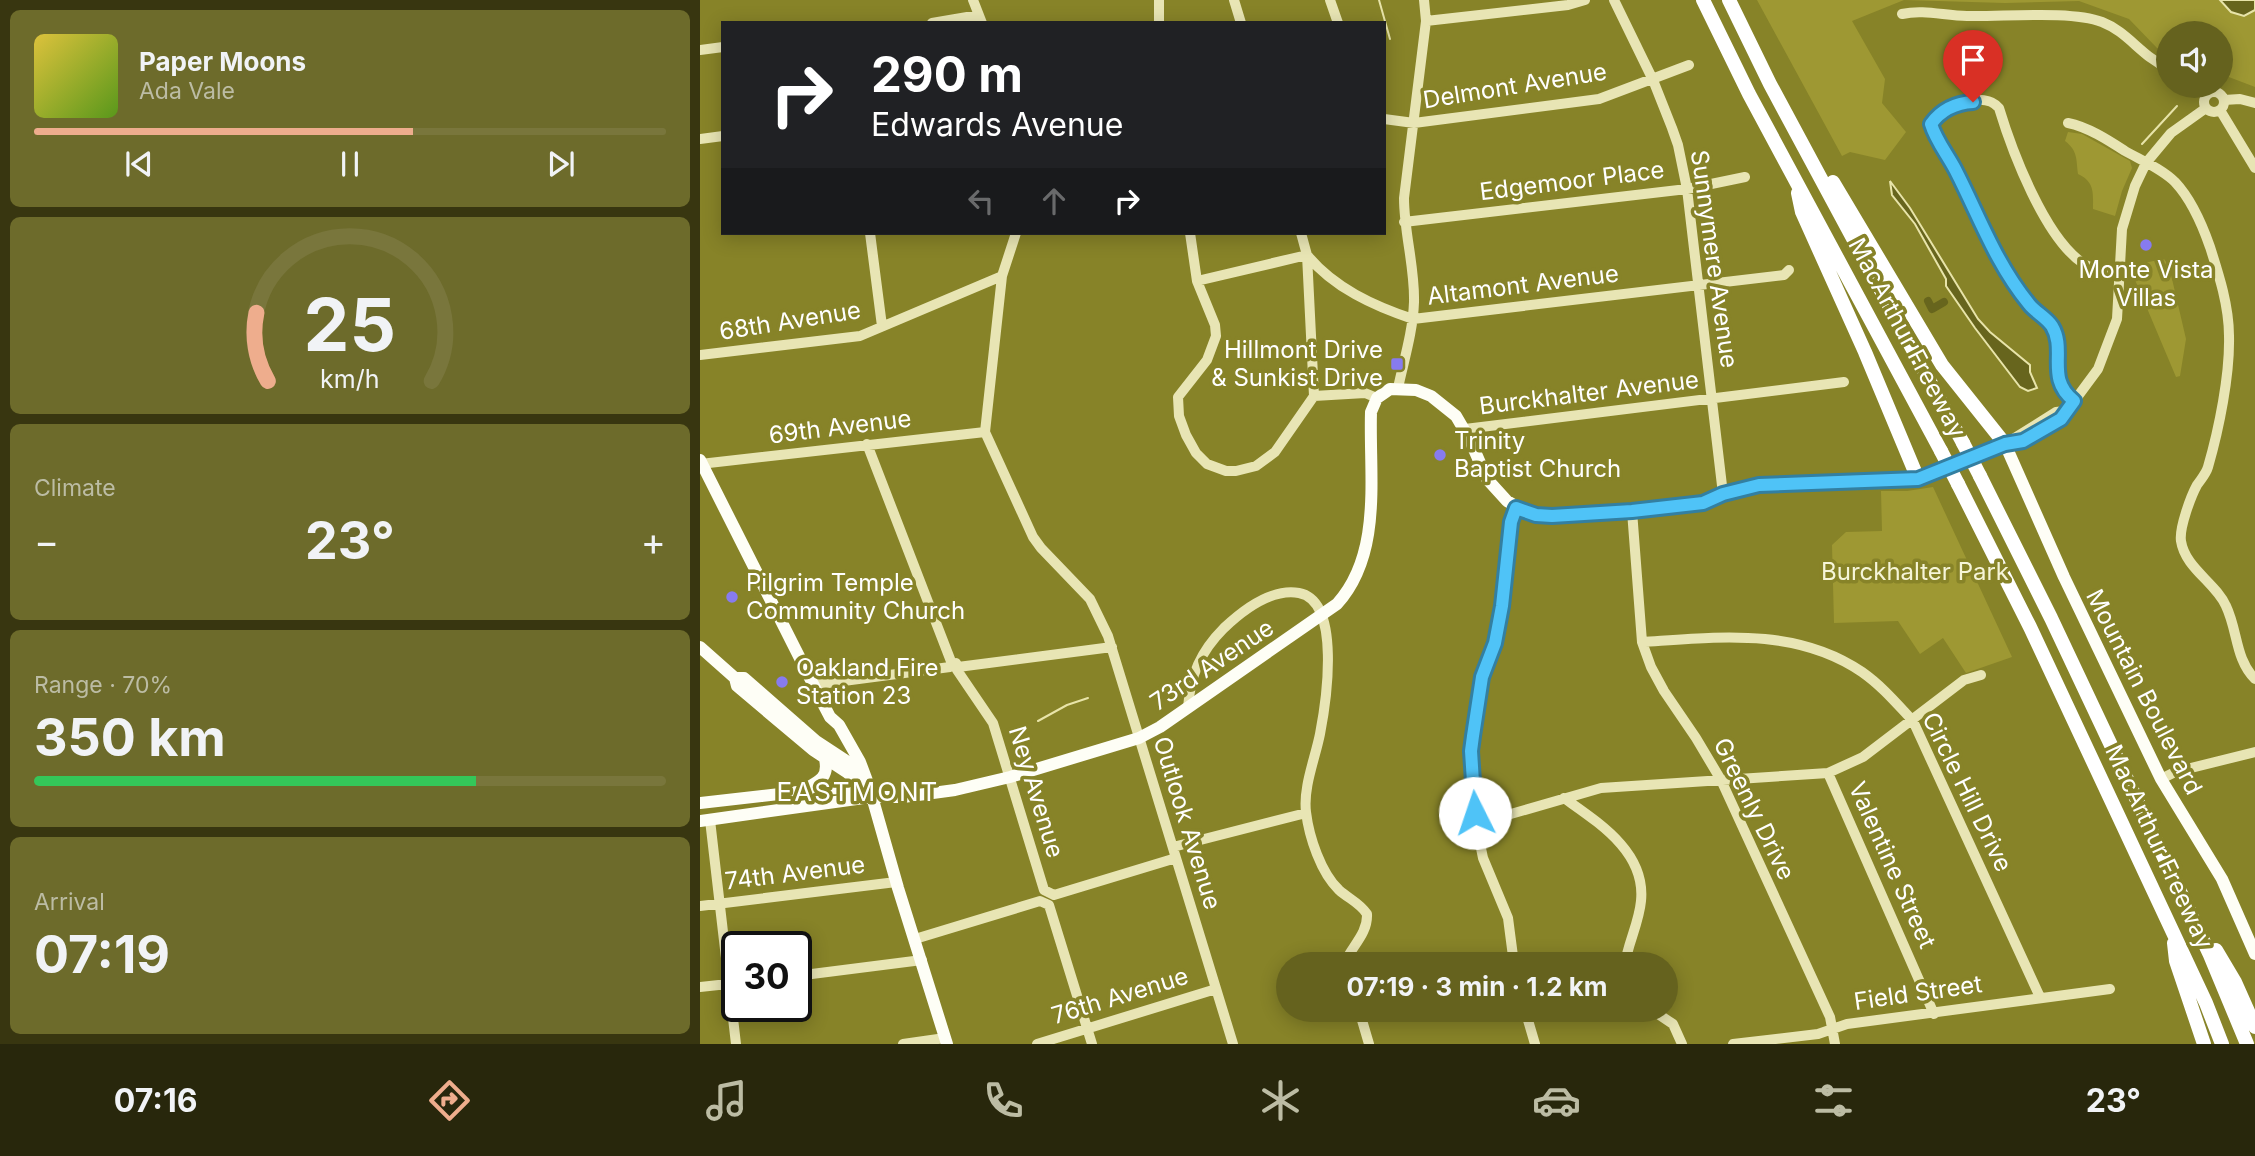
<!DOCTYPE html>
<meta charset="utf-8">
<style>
:root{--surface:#65621e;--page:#6d6b2b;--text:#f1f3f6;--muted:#bcbca4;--line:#79763c;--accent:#eead8d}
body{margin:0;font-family:Inter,sans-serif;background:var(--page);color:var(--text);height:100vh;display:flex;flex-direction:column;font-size:26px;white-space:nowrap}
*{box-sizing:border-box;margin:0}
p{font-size:23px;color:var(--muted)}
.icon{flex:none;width:38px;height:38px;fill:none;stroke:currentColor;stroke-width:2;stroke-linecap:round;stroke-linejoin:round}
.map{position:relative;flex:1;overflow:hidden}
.side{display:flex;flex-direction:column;gap:10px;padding:10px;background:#383610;width:700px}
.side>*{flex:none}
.hud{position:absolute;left:21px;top:21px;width:665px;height:214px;border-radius:0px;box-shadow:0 4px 18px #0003;background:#202124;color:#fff;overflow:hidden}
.fabs{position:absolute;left:1456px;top:21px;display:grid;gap:14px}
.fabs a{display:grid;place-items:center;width:77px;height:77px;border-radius:50%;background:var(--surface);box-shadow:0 4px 18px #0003;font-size:35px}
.speed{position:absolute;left:21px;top:931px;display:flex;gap:14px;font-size:35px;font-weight:700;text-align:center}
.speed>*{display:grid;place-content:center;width:91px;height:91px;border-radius:50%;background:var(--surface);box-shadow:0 4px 18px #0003;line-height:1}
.speed .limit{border:4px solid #111;border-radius:10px;background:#fff;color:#111}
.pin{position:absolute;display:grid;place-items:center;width:60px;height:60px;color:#fff;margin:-72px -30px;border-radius:50% 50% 50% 0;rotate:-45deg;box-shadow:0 0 7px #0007}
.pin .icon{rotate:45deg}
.me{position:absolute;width:77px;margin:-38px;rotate:356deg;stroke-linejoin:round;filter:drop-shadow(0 0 5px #0008)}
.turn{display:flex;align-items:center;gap:24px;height:147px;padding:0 35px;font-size:32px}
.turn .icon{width:91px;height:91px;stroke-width:2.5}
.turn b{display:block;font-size:49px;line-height:60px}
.lanes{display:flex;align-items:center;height:66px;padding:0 35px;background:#0003;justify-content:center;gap:35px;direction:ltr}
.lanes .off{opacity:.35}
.big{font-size:52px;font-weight:700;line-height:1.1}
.side .card{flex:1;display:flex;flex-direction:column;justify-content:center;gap:10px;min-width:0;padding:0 24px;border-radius:10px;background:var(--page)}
.side .dial{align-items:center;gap:0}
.dial svg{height:182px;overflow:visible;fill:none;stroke:var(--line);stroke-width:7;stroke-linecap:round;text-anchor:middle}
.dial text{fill:var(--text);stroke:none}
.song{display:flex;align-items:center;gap:21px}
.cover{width:84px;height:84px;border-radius:10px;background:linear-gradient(135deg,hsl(50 70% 55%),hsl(90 70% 35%))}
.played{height:7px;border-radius:4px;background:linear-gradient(90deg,var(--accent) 60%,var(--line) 60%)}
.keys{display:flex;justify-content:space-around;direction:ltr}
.heat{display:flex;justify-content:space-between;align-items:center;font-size:38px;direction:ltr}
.charge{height:10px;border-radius:5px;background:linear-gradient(90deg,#34c759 70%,var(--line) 0)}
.trip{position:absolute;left:576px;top:952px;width:402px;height:70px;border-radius:35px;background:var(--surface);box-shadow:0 4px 18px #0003;font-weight:700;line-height:70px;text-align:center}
.tabs{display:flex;height:112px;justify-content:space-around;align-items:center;background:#28270c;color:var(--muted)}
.tabs .icon{width:49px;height:49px}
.tabs .on{color:var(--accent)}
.tabs b{font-size:32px;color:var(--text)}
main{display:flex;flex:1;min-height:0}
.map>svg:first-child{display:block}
</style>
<main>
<section class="side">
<div class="card">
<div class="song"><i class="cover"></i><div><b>Paper Moons</b><p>Ada Vale</p></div></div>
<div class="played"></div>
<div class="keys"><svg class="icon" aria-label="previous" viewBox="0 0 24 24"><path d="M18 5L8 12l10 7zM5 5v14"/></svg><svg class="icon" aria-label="pause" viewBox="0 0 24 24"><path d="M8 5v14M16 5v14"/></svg><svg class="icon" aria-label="next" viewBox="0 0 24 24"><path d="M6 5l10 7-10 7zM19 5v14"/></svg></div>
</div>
<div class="card dial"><svg viewBox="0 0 100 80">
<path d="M14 69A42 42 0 1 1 86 69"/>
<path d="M14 69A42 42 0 0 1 9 39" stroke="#eead8d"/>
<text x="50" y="56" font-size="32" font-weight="700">25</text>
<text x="50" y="72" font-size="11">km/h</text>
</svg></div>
<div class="card"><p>Climate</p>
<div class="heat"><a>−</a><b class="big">23°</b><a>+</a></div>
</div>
<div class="card"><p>Range · 70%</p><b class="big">350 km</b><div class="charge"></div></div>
<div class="card"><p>Arrival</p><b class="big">07:19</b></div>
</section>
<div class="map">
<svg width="1555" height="1044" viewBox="0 0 1555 1044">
<rect width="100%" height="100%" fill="#878328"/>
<!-- green -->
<path fill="#9e9833" d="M 1057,0 L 1204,0 L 1152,21 L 1185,79 L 1182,103 L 1206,132 L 1185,160 L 1150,152 L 1142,156 Z
M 1204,0 L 1555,0 L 1555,87 L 1521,74 L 1521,33 L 1468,33 L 1468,53 L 1457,48 L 1429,19 L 1379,1 L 1305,3 Z
M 1368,132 L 1382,134 L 1430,161 L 1432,168 L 1422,191 L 1415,216 L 1393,209 C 1393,193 1395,182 1378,174 C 1376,159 1378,151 1365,141 Z
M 1464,259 L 1469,266 L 1486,339 L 1480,376 L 1476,377 L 1433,275 L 1433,265 Z
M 1233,487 L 1312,657 L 1266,673 L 1243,638 L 1220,654 L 1198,621 L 1134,623 L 1132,545 L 1146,532 L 1182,531 L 1181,491 L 1207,491 Z"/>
<!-- water -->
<path fill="#67651d" stroke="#e8e4a9" stroke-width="2" d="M 1520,0 L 1555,0 L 1555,10 L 1544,16 L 1531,12 Z
M 1190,181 L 1210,208 L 1278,319 L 1290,332 L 1330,365 L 1330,372 L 1337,388 L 1328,391 L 1320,387 L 1275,328 L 1246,286 L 1246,279 L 1215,224 L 1192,195 Z"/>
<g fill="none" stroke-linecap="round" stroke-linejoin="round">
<!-- stream -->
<path stroke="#e8e4a9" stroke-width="2" d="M 679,0 L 690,39
M 1442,144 L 1477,106
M 338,721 L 367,705 L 388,698"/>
<!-- canal -->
<path stroke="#67651d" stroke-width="8" d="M 1228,301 L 1232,309 L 1244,302"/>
<!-- minor -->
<path stroke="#e8e5b4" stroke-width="10" d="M 273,0 L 282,23
M 459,0 L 459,23
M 534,0 L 541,23
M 630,0 L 638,23
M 914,0 L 953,80 L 972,128 L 978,145 L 987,189 L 1023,494
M 1202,14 C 1224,9 1245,16 1267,16 C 1303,17 1371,10 1402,22 C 1428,32 1442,57 1468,68
M 726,21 L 868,5 L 885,0
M 232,23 L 279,15
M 0,50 L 23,47
M1504 102a10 10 0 1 1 20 0a10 10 0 1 1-20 0Z
M 1524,100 L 1540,99 L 1555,103
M 1520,110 L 1555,168
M 684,119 L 714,123 L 899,99 L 989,65
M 1368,123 C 1388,127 1408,140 1425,151 C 1441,160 1462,169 1475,182 C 1492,200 1502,224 1510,247 C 1519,275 1529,306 1529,336 C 1530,375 1519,429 1508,467 C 1506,474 1501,479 1497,485 C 1491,496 1479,528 1481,541 C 1485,568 1516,583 1526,606 C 1538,631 1535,659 1555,679
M 0,139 L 23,136
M 704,222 L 987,189 L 1045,177
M 170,233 L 182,326
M 316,233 L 302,276 L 285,432 L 333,537 L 341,548 L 390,599 L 408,636 L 533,1044
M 490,233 L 497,281 L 515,325 L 516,336 L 507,360 L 478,397 L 479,416 L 486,435 L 496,453 L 507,464 L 526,471 L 536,471 L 556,466 L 575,452 L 614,396 L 665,393 L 677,398
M 601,233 L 607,255 L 614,396
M 497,281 L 607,255 C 634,288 674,306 713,319 L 1084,275 L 1089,270
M 0,355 L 160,336 L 302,276
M 698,388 C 704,360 713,331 714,302 C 715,267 704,233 704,198 L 726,21 L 724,0
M 1374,401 C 1345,378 1367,351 1352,326 C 1346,317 1335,312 1329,304 C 1296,264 1279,216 1256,171 C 1248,156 1236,141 1231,124 C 1243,107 1284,89 1299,108 C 1312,151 1345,239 1384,264 C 1394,270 1408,271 1421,271
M 765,429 L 1144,382
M 167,444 L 252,664
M 1305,444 L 1319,443 L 1361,419 L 1398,369 L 1417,319 L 1422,229 L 1435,186 L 1446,163 L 1471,133 L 1506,108
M 1305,444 L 1356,412 L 1365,411
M 0,464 L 285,432
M 932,511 L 942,642 L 951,667 L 964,691 L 996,738 L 1021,780 L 1130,1017 L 1135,1044
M 942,642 C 1018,637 1096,627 1162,672 C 1182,686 1197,704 1213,721 L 1340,997
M 258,667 L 412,647
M 257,670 L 293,723 L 344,890 L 354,895 L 476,858
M 113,685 L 250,667 L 252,664 L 256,663
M 488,708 C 490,675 501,651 524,628 C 543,610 571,588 599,593 C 642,601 626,703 620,734 C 615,759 603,787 606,812 C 609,837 621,873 639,890 C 649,899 660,903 667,914 C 668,934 651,947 644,964
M 1128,773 L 1234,1014
M 1461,779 L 1475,772 L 1555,752
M 864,798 C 899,823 946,852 941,901 C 939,923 928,943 925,964
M 10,820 L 36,1044
M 776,824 L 901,788 L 1128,773 L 1163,757 L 1264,680 L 1281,675
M 473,847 L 606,813
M 0,906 L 196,882
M 215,939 L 340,901 L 349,905 L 392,1044
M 814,964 L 808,918 L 783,858 L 776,824 L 771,751 L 782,677 L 795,643 L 802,606 L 811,522 L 816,508
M 96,976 L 222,960
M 0,987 L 37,983
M 659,1010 L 669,1044
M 825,1010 L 835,1044
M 952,1010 L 973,1024 L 982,1044
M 203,1044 L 245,1038
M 337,1044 L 516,989
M 1033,1044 L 1118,1034 L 1147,1024 L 1410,989"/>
<!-- major -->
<path stroke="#fefef6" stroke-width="12" d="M 0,460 L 119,696 L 130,717 L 139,725 L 160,762 L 169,786 L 198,888 L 247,1044
M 0,647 L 35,678 L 37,686 L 113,750 L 148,773 L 171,797
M 35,678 L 44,678 L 116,741 L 151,764 L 162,774
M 105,789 C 120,781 129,777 125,759
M 0,803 L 132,788 L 152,789 L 164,794
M 0,821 L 171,797 L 203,797 L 255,790 L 310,777 L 439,738 L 460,727 L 637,604 C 683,553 669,476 671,412 L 677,398 L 690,389 L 716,390 L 731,396 L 756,416 L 770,440 L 787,479 L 807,501 L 824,511 L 852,516 L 983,507 L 1059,485 L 1218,479 L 1305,444 L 1364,577 L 1461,779 L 1522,879 L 1555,954"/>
<!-- highway -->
<path stroke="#fff" stroke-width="14" d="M 1003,0 L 1049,94 L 1241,451
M 1029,0 L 1070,84 L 1263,443
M 1133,182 L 1242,365 L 1305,444
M 1098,193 L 1102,212 L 1165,352 L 1218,479
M 1280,476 L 1351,618 L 1510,955 L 1547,1044
M 1258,484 L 1330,627 L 1506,1003 L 1522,1044
M 1474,943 L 1476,961 L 1504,1044
M 1516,950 L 1535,982 L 1555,1027"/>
<!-- highway-bridge -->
<path stroke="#fff" stroke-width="14" d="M 1263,443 L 1280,476
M 1241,451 L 1258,484"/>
</g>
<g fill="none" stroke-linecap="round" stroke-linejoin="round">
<!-- route casing -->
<g stroke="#337fa1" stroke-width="18">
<path id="route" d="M 775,813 L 771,751 L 773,736 L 782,677 L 795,643 L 802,606 L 811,522 L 816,508 L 836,515 L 852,516 L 932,511 L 1003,503 L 1023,494 L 1059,485 L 1218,479 L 1305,444 L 1323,441 L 1361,419 L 1374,401 C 1345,378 1367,351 1352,326 C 1346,317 1335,312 1329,304 C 1296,264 1279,216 1256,171 C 1248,155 1236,141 1231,124 C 1241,110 1256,103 1273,102"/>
</g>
<!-- route -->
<use href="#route" stroke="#4fc3f7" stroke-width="12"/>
</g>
<!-- markers -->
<g fill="#877bef" stroke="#878328" stroke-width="2.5">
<circle cx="1446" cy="245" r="7"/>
<rect x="690" y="357" width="14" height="14" rx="3.5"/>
<circle cx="740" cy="455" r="7"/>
<circle cx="32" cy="597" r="7"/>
<circle cx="82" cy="682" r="7"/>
</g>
<g text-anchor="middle" stroke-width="7" stroke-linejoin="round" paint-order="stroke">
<!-- street labels -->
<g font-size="24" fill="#fff" stroke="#878328">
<text transform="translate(815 86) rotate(-9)" y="8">Delmont Avenue</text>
<text transform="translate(872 181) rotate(-7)" y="8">Edgemoor Place</text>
<text transform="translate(1014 259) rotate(82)" y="8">Sunnymere Avenue</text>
<text transform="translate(823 285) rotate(-7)" y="8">Altamont Avenue</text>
<text transform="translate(90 321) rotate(-9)" y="8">68th Avenue</text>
<text transform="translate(1207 338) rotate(62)" y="8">MacArthur Freeway</text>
<text transform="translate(889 393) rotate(-7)" y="8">Burckhalter Avenue</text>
<text transform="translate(140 427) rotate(-7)" y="8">69th Avenue</text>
<text transform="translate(512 665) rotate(-34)" y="8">73rd Avenue</text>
<text transform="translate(1444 692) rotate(63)" y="8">Mountain Boulevard</text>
<text transform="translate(336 792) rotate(73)" y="8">Ney Avenue</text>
<text transform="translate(1267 792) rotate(64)" y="8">Circle Hill Drive</text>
<text transform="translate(1054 809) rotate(64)" y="8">Greenly Drive</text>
<text transform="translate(487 823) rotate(73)" y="8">Outlook Avenue</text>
<text transform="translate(1459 847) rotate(65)" y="8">MacArthur Freeway</text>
<text transform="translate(1192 865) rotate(66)" y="8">Valentine Street</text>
<text transform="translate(95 873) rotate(-7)" y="8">74th Avenue</text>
<text transform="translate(1218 993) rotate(-8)" y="8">Field Street</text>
<text transform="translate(420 996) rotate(-17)" y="8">76th Avenue</text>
</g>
<!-- poi labels -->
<g font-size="24" fill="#fff" stroke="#878328" text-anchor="start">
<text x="1446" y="278" text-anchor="middle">Monte Vista<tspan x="1446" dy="28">Villas</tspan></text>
<text x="683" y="358" text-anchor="end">Hillmont Drive<tspan x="683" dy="28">&amp; Sunkist Drive</tspan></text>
<text x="754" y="449">Trinity<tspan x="754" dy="28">Baptist Church</tspan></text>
<text x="46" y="591">Pilgrim Temple<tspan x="46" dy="28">Community Church</tspan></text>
<text x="96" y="676">Oakland Fire<tspan x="96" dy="28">Station 23</tspan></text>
</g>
<!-- park labels -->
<g font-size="24" fill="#f6f5d8" stroke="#878328">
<text x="1215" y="580">Burckhalter Park</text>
</g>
<!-- neighbourhood labels -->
<g font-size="26" letter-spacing="2" fill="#fff" stroke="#878328">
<text x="158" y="801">EASTMONT</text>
</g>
</g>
</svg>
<div class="fabs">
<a><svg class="icon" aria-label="sound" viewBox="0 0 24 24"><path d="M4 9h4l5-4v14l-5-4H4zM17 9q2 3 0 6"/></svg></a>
</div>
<div class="speed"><div class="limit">30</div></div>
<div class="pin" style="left:1273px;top:102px;background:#d93025"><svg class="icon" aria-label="arrive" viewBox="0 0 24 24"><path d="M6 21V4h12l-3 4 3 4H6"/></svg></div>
<svg class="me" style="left:775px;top:813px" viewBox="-20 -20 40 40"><circle r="19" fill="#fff"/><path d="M0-13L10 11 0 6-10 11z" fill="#4fc3f7"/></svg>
<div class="trip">07:19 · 3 min · 1.2 km</div>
<div class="hud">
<div class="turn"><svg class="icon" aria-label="right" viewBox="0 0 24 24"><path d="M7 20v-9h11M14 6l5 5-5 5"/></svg><div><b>290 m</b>Edwards Avenue</div></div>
<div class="lanes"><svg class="icon off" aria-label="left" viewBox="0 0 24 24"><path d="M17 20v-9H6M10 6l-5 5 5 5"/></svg><svg class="icon off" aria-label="ahead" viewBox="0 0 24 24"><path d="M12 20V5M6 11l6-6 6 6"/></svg><svg class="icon" aria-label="right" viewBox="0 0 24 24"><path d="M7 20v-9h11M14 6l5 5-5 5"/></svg></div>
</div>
</div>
</main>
<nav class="tabs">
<b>07:16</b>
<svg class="icon on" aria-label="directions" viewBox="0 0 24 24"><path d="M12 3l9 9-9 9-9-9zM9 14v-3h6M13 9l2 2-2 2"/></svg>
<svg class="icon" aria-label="music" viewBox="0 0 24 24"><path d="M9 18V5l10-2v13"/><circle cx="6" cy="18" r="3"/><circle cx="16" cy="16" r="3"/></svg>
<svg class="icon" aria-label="phone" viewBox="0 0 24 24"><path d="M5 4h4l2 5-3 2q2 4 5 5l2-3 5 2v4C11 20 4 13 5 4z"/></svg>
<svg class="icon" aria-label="climate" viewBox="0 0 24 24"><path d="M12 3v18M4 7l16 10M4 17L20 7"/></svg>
<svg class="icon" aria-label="car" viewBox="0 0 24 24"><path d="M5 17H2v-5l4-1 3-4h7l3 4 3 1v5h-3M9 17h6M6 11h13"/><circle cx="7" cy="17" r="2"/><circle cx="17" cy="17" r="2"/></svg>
<svg class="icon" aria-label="filters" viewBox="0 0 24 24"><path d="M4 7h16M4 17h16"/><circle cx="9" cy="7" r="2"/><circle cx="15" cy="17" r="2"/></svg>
<b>23°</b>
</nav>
